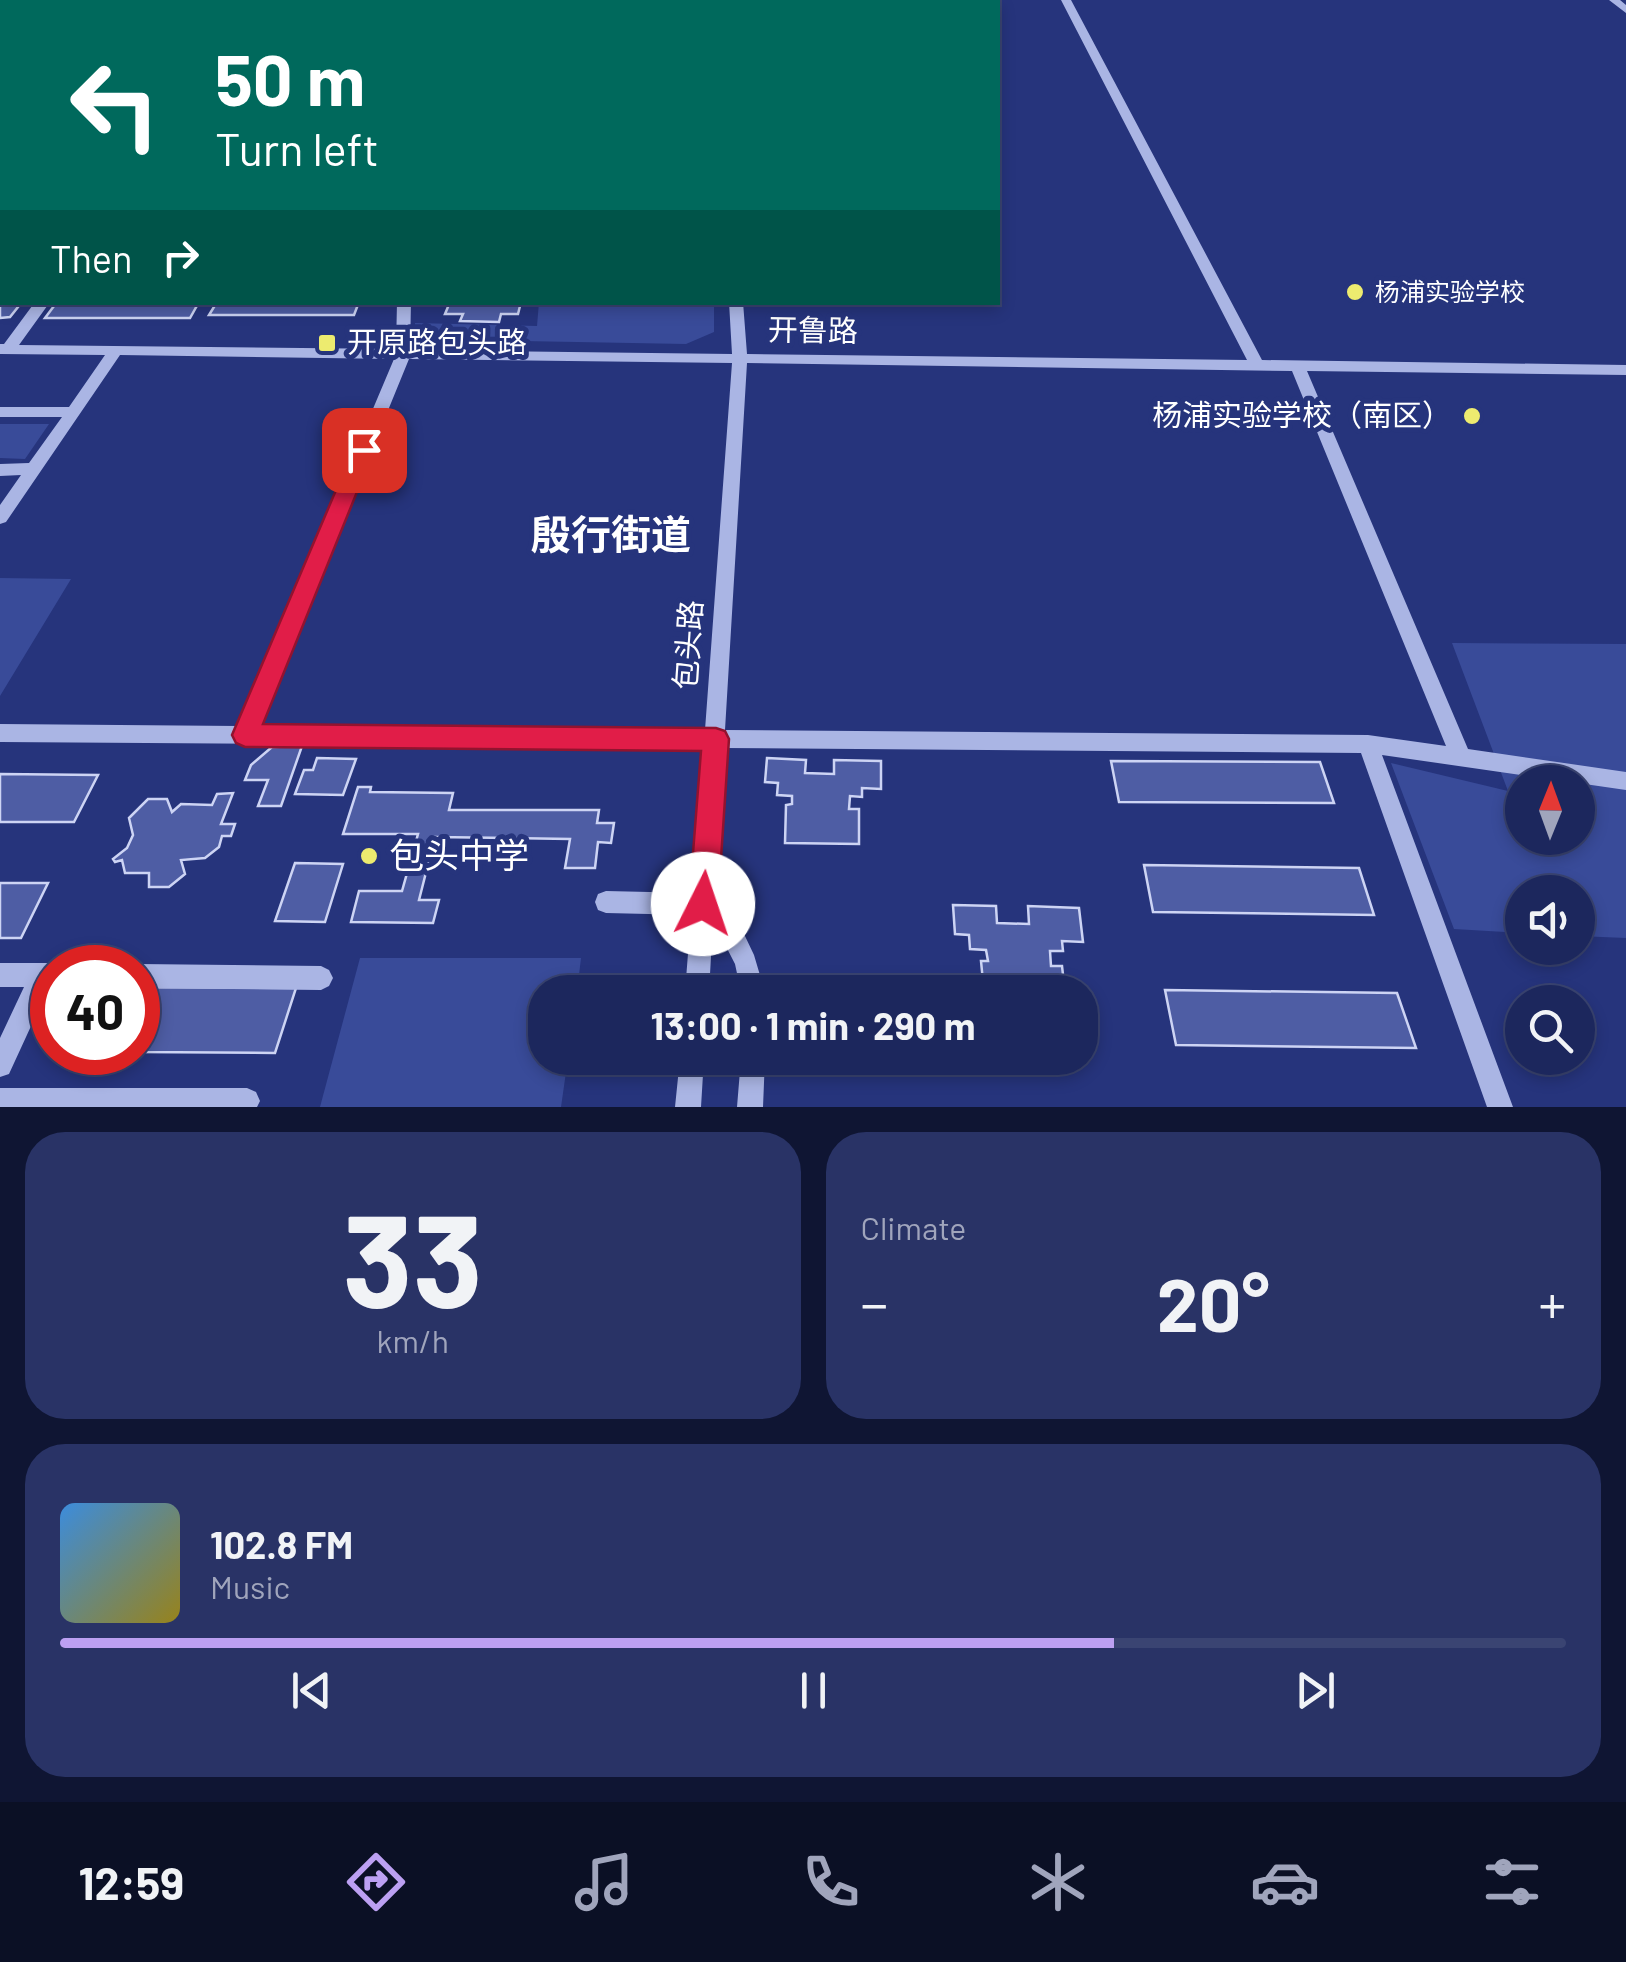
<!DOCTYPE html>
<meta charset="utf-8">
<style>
:root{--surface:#1c275d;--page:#293366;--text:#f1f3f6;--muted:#a0a5bc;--line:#3a4472;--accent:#bca0f2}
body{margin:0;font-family:Barlow,"Noto Sans SC",sans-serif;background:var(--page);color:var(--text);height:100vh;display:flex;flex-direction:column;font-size:38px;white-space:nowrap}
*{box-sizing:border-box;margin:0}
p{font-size:32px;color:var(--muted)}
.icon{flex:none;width:55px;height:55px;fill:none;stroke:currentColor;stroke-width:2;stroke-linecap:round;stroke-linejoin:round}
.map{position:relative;height:1107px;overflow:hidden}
.panel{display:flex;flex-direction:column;gap:25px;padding:25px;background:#0f1533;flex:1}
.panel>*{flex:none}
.hud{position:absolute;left:0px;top:0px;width:1000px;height:305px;box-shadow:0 5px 15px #0003,0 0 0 2px var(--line);background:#00695c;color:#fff;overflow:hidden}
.needle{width:65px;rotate:1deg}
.controls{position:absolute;left:1505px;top:765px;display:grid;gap:20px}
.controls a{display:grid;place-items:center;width:90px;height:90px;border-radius:50%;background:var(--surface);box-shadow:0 5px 15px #0003,0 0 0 2px var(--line);font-size:50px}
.speed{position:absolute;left:30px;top:945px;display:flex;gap:20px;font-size:50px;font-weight:700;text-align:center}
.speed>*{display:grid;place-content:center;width:130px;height:130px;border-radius:50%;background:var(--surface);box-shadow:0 5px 15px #0003,0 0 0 2px var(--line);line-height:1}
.speed .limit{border:15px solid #d22;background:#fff;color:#111}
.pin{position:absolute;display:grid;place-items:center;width:85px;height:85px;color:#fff;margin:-42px;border-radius:20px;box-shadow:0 5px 15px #0006}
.me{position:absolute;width:110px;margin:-55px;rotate:4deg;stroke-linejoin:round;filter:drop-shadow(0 0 8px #0008)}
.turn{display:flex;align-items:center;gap:35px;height:210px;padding:0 50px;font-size:45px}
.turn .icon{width:130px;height:130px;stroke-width:2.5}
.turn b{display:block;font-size:70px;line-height:85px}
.then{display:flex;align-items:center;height:95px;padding:0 50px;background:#0003;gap:20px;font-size:38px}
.big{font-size:75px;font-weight:700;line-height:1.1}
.panel .tile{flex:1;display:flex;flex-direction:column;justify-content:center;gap:15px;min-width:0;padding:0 35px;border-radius:40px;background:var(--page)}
.panel .dial{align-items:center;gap:0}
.dial b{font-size:130px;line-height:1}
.song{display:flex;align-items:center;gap:30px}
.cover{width:120px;height:120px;border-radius:15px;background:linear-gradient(135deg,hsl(210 70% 55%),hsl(50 70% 35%))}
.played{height:10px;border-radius:5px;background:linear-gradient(90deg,var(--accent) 70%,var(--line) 70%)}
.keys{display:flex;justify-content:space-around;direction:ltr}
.heat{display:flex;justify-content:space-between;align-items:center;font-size:55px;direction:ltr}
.panel .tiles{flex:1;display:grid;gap:25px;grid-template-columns:1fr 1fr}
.tile:last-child{grid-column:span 2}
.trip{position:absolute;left:528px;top:975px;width:570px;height:100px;border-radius:40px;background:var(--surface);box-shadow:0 5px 15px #0003,0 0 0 2px var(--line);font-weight:700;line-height:100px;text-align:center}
.menu{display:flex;height:160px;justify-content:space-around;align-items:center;background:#0b1025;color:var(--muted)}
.menu .icon{width:70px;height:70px}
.menu .current{color:var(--accent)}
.menu b{font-size:45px;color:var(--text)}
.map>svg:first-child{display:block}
</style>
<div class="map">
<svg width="1626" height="1107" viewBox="0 0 1626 1107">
<rect width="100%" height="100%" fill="#26347c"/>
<!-- green -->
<path fill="#394b99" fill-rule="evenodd" d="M 539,302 L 714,303 L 714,332 L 686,344 L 416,339 L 415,323 L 537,326 Z
M 0,424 L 49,424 L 25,459 L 0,458 Z
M 0,578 L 71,579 L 0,696 Z
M 1452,643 L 1626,644 L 1626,938 L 1578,936 L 1578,892 L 1522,892 L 1522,933 L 1454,929 L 1391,763 L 1508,791 ZM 1522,782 L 1578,782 L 1578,838 L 1522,838 Z
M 360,958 L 581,958 L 577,992 L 545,992 L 545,1058 L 568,1058 L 561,1107 L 320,1107 Z"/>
<!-- building -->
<path fill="#4e5da4" stroke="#cdd4f4" stroke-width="2.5" d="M 354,0 L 455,0 L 352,2 Z
M 488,0 L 590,0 L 487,2 Z
M 0,299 L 2,302 L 22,302 L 10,317 L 0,318 Z
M 57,302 L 199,302 L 190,318 L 45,318 Z
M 217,302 L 359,302 L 354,315 L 209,315 Z
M 450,302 L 521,302 L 518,314 L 501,314 L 499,322 L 460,321 L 463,314 L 445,314 Z
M 302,746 L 281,806 L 258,806 L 268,780 L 245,780 L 251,765 L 272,747 Z
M 317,758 L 356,759 L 343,795 L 295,794 L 304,770 L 313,770 Z
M 767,758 L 806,760 L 805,773 L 834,774 L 834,760 L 881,761 L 881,789 L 862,788 L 862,797 L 850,796 L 849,809 L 859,809 L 859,844 L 785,843 L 786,805 L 792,804 L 792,796 L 777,795 L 778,783 L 765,782 Z
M 1111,761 L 1320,762 L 1334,803 L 1119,802 Z
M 0,774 L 98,775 L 74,822 L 0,822 Z
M 358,787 L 371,787 L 370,792 L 453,793 L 449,810 L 599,810 L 597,823 L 614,823 L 611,843 L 598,842 L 595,868 L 565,868 L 570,839 L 435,837 L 419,900 L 439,900 L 433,923 L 351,922 L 359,891 L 402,891 L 418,834 L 343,834 Z
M 233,793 L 221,824 L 235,824 L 231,836 L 222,836 L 219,847 L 205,858 L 181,860 L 185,874 L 169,887 L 149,887 L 149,873 L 125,873 L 122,860 L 115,862 L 113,859 L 127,848 L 133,835 L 129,818 L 148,799 L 167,799 L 172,812 L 181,804 L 212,805 L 217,794 Z
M 295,863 L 343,864 L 325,922 L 275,921 Z
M 1144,865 L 1359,868 L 1374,915 L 1153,912 Z
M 0,883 L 48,883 L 21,938 L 0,938 Z
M 953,905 L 996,906 L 997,923 L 1029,924 L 1028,906 L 1079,908 L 1083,942 L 1062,941 L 1063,951 L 1050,951 L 1051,966 L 1062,966 L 1065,992 L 984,992 L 981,961 L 988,961 L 986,950 L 970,949 L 969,935 L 955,934 Z
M 138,987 L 296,988 L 275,1053 L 138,1052 Z
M 1165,990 L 1397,993 L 1416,1048 L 1176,1045 Z"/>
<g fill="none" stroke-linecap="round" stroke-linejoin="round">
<!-- minor -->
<path fill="#aab5e4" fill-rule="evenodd" d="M 0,0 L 10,0 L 2,5 Z
M 704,0 L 714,0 L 714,2 L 704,2 Z
M 1061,0 L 1071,0 L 1262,360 L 1626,365 L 1626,375 L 1307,371 L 1468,749 L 1626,772 L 1626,790 L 1382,755 L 1513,1107 L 1487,1107 L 1361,753 L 724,748 L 716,875 L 754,955 L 765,992 L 741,992 L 735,964 L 713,921 L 709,992 L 685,992 L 691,915 L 606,913 L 598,910 L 595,902 L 598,894 L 606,891 L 693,893 L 703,747 L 0,742 L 0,724 L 239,726 L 394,359 L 120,355 L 6,522 L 0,524 L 0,505 L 21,475 L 0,476 L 0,464 L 29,463 L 62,417 L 0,417 L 0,407 L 69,407 L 105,355 L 0,354 L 0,344 L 4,344 L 35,302 L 50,302 L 19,345 L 396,349 L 397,302 L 411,302 L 410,350 L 732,354 L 729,302 L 743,302 L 747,354 L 1247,360 ZM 409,359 L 732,363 L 705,730 L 259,726 ZM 747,363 L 1292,371 L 1446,746 L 1368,735 L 725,730 Z
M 1609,0 L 1620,0 L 1626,5 L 1626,13 Z
M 0,53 L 2,53 L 2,60 L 0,60 Z
M 0,86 L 2,86 L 2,92 L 0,92 Z
M 0,170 L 2,170 L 2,178 L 0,178 Z
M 0,963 L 49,963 L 58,968 L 52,968 L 52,985 L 49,987 L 9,1074 L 0,1077 L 0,1038 L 24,987 L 0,987 Z
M 138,964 L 321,966 L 329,970 L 333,978 L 329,986 L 321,990 L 138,988 L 138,968 L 130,968 Z
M 680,1058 L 704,1058 L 701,1107 L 675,1107 Z
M 741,1058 L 765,1058 L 763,1107 L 737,1107 Z
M 0,1088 L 247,1088 L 256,1092 L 260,1101 L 257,1107 L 0,1107 Z"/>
</g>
<!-- route -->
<path fill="#e11d48" stroke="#92132f" stroke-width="2.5" d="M 364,443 L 374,450 L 263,724 L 716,728 L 725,731 L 729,739 L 718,904 L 714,914 L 703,918 L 693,914 L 689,904 L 701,751 L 245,747 L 236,743 L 232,735 L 353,450 Z"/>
<!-- markers -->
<g fill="#edeb6f" stroke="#26347c" stroke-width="4">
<circle cx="1355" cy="292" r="10"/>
<rect x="317" y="333" width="20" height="20" rx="5"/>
<circle cx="1472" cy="416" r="10"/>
<circle cx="369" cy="856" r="10"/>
</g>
<g text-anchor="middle" stroke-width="10" stroke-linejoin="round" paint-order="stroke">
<!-- far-poi labels -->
<g font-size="25" fill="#fff" stroke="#26347c" text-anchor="start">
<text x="1375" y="301">杨浦实验学校</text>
</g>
<!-- street labels -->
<g font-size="30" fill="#fff" stroke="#26347c">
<text transform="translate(813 331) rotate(1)" y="10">开鲁路</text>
<text transform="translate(689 645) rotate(-86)" y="10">包头路</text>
</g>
<!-- poi labels -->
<g font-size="30" fill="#fff" stroke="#26347c" text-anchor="start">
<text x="347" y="353">开原路包头路</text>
<text x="1452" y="426" text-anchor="end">杨浦实验学校（南区）</text>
</g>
<!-- near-poi labels -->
<g font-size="35" fill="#fff" stroke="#26347c" text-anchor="start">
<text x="389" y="868">包头中学</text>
</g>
<!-- district labels -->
<g font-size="40" font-weight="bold" fill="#fff" stroke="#26347c">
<text x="611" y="549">殷行街道</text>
</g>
</g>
</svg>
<div class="controls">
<a><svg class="needle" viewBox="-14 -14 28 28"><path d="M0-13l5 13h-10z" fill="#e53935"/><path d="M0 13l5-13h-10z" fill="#a0a5bc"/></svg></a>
<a><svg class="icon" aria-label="sound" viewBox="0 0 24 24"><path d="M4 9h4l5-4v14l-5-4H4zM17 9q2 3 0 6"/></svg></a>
<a><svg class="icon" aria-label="search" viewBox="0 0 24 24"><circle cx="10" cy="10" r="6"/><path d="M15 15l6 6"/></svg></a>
</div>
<div class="speed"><div class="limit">40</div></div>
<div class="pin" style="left:364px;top:450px;background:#d93025"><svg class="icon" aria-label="arrive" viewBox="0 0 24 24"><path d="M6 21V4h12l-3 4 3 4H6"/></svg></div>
<svg class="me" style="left:703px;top:904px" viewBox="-20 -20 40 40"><circle r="19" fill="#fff"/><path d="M0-13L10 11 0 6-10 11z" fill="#e11d48"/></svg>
<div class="trip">13:00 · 1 min · 290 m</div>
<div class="hud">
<div class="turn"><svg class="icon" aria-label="left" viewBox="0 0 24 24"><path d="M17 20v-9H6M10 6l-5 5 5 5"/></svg><div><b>50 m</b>Turn left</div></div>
<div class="then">Then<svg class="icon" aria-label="right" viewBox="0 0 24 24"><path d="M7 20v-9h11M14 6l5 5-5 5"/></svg></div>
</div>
</div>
<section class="panel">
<div class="tiles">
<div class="tile dial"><b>33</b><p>km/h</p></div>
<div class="tile"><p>Climate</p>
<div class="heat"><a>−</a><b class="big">20°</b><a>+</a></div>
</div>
<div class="tile">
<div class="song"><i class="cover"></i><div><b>102.8 FM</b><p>Music</p></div></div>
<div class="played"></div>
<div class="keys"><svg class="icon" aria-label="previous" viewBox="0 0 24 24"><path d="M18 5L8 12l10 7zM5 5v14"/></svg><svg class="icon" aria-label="pause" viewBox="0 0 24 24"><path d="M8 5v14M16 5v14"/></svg><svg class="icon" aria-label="next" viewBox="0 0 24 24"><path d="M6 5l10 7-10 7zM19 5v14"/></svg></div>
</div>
</div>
</section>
<nav class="menu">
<b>12:59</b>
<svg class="icon current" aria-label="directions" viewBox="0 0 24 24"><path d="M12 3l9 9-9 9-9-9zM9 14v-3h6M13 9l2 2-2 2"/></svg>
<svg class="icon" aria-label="music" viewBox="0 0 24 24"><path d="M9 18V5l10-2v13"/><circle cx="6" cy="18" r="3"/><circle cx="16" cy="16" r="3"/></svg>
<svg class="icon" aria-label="phone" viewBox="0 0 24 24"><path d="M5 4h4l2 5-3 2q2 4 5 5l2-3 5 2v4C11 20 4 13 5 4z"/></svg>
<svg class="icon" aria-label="climate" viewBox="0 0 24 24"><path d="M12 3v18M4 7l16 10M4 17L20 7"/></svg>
<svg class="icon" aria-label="car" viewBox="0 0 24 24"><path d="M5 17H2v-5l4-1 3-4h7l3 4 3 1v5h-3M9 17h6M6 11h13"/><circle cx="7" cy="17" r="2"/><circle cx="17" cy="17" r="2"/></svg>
<svg class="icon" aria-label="filters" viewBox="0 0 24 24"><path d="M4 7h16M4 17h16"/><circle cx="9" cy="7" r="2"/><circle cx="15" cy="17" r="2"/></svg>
</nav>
